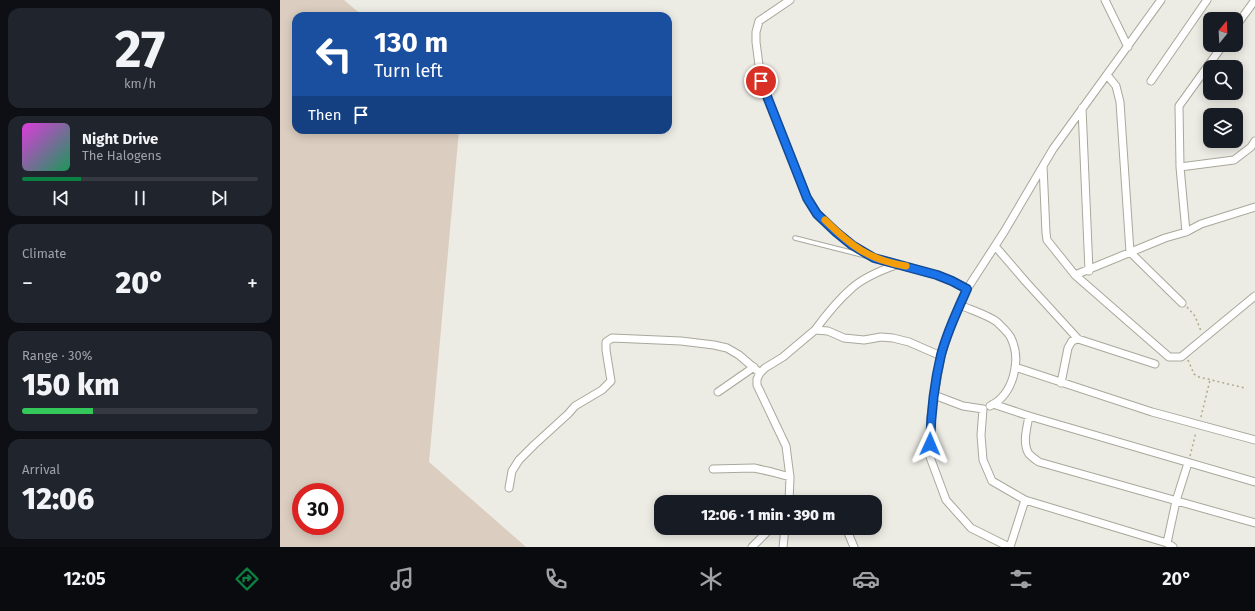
<!DOCTYPE html>
<meta charset="utf-8">
<style>
:root{--surface:#171b24;--page:#20242c;--text:#f1f3f6;--muted:#9ea1a6;--line:#363941;--accent:#0b8043}
body{margin:0;font-family:"Fira Sans",sans-serif;background:var(--page);color:var(--text);height:100vh;display:flex;flex-direction:column;font-size:15px;white-space:nowrap}
*{box-sizing:border-box;margin:0}
p{font-size:13px;color:var(--muted)}
.icon{flex:none;width:22px;height:22px;fill:none;stroke:currentColor;stroke-width:2;stroke-linecap:round;stroke-linejoin:round}
.map{position:relative;flex:1;overflow:hidden}
.details{display:flex;flex-direction:column;gap:8px;padding:8px;background:#0d0f14;width:280px}
.details>*{flex:none}
.top-card{position:absolute;left:12px;top:12px;width:380px;height:122px;border-radius:12px;box-shadow:0 2px 10px #0003;background:#1a4fa0;color:#fff;overflow:hidden}
.needle{width:26px;rotate:18deg}
.controls{position:absolute;left:923px;top:12px;display:grid;gap:8px}
.controls a{display:grid;place-items:center;width:40px;height:40px;border-radius:8px;background:var(--surface);box-shadow:0 2px 10px #0003;font-size:20px}
.speed{position:absolute;left:12px;top:483px;display:flex;gap:8px;font-size:20px;font-weight:700;text-align:center}
.speed>*{display:grid;place-content:center;width:52px;height:52px;border-radius:50%;background:var(--surface);box-shadow:0 2px 10px #0003;line-height:1}
.speed .limit{border:6px solid #d22;background:#fff;color:#111}
.pin{position:absolute;display:grid;place-items:center;width:34px;height:34px;color:#fff;margin:-17px;border:2px solid #fff;border-radius:50%;box-shadow:0 1px 4px #0007}
.me{position:absolute;width:44px;margin:-22px;rotate:1deg;stroke-linejoin:round;filter:drop-shadow(0 0 3px #0008)}
.turn{display:flex;align-items:center;gap:14px;height:84px;padding:0 16px;font-size:18px}
.turn .icon{width:52px;height:52px;stroke-width:2.5}
.turn b{display:block;font-size:28px;line-height:34px}
.then{display:flex;align-items:center;height:38px;padding:0 16px;background:#0003;gap:8px;font-size:15px}
.big{font-size:30px;font-weight:800;line-height:1.1}
.details .card{flex:1;display:flex;flex-direction:column;justify-content:center;gap:6px;min-width:0;padding:0 14px;border-radius:12px;background:var(--page)}
.details .dial{align-items:center;gap:0}
.dial b{font-size:52px;line-height:1}
.song{display:flex;align-items:center;gap:12px}
.cover{width:48px;height:48px;border-radius:6px;background:linear-gradient(135deg,hsl(300 70% 55%),hsl(150 70% 35%))}
.played{height:4px;border-radius:2px;background:linear-gradient(90deg,var(--accent) 25%,var(--line) 25%)}
.keys{display:flex;justify-content:space-around;direction:ltr}
.heat{display:flex;justify-content:space-between;align-items:center;font-size:22px;direction:ltr}
.charge{height:6px;border-radius:3px;background:linear-gradient(90deg,#34c759 30%,var(--line) 0)}
.trip{position:absolute;left:374px;top:495px;width:228px;height:40px;border-radius:12px;background:var(--surface);box-shadow:0 2px 10px #0003;font-weight:800;line-height:40px;text-align:center}
.tabs{display:flex;height:64px;justify-content:space-around;align-items:center;background:#090b0e;color:var(--muted)}
.tabs .icon{width:28px;height:28px}
.tabs .selected{color:var(--accent)}
.tabs b{font-size:18px;color:var(--text)}
main{display:flex;flex:1;min-height:0}
.map>svg:first-child{display:block}
</style>
<main>
<section class="details">
<div class="card dial"><b>27</b><p>km/h</p></div>
<div class="card">
<div class="song"><i class="cover"></i><div><b>Night Drive</b><p>The Halogens</p></div></div>
<div class="played"></div>
<div class="keys"><svg class="icon" aria-label="previous" viewBox="0 0 24 24"><path d="M18 5L8 12l10 7zM5 5v14"/></svg><svg class="icon" aria-label="pause" viewBox="0 0 24 24"><path d="M8 5v14M16 5v14"/></svg><svg class="icon" aria-label="next" viewBox="0 0 24 24"><path d="M6 5l10 7-10 7zM19 5v14"/></svg></div>
</div>
<div class="card"><p>Climate</p>
<div class="heat"><a>−</a><b class="big">20°</b><a>+</a></div>
</div>
<div class="card"><p>Range · 30%</p><b class="big">150 km</b><div class="charge"></div></div>
<div class="card"><p>Arrival</p><b class="big">12:06</b></div>
</section>
<div class="map">
<svg width="975" height="547" viewBox="0 0 975 547">
<rect width="100%" height="100%" fill="#ecebe4"/>
<!-- green -->
<path fill="#dbcdbf" fill-rule="evenodd" d="M 0,0 L 64,0 L 83,16 L 16,16 L 16,130 L 179,130 L 149,462 L 246,547 L 0,547 ZM 21,492 L 55,492 L 55,526 L 21,526 Z"/>
<g fill="none" stroke-linecap="round" stroke-linejoin="round">
<!-- lane casing -->
<g stroke="#a9a89b" stroke-width="5.5">
<path id="lane" d="M 515,238 L 586,256"/>
</g>
<!-- street casing -->
<g stroke="#a9a89b" stroke-width="9">
<path id="street" d="M 510,0 L 479,21 L 476,32 L 476,42 L 481,81 L 527,197 L 537,214 L 556,232 L 572,245 L 594,258 L 657,275 L 672,281 L 687,289
M 825,0 L 848,47
M 881,0 L 773,149 L 724,232 L 687,289 L 669,330 L 661,356 L 654,395 L 683,406 L 703,409 L 701,435 L 703,460 L 712,481 L 745,500 L 887,543 L 893,547
M 956,26 L 975,0
M 827,75 L 836,86 L 840,102 L 850,252 L 902,303
M 871,81 L 927,0
M 802,108 L 809,271
M 763,166 L 766,233 L 767,240 L 795,275 L 889,357 L 901,357 L 975,296
M 900,167 L 899,106 L 943,45
M 906,232 L 900,167 L 954,160 L 971,147 L 975,141
M 715,246 L 746,282 L 798,339
M 795,275 L 885,238 L 906,232 L 921,224 L 975,207
M 680,305 C 691,310 708,315 717,322 C 721,326 729,333 731,338 C 742,361 733,395 710,406
M 535,330 C 546,315 558,300 572,288 C 583,278 602,270 616,265
M 735,367 L 872,412 L 975,440
M 781,383 L 788,348 L 792,341 L 798,339 L 875,364
M 438,392 L 474,367
M 654,395 L 651,417 L 650,457 L 666,500 L 691,528 L 729,547
M 713,404 L 749,416 L 975,482
M 749,416 C 747,428 742,443 749,454 C 752,457 756,460 759,462 L 975,523
M 433,469 L 474,468 L 492,472 L 510,477
M 229,488 L 232,471 L 239,460 L 254,445 L 288,414 L 295,406 L 322,390 L 331,381 L 326,350 L 326,342 L 332,338 L 401,341 L 434,345 L 447,348 L 459,355 L 480,373
M 509,502 L 510,477 L 506,446 L 477,385 L 477,379 L 480,373 L 485,368 L 503,357 L 535,330 L 548,331 L 564,338 L 584,340 L 601,337 L 613,338 L 629,342 L 661,356
M 566,528 L 574,547
M 887,543 L 896,501 L 908,463
M 472,547 L 491,528
M 503,547 L 505,528
M 730,547 L 745,500"/>
</g>
<!-- path -->
<path stroke="#adaa88" stroke-width="1.5" stroke-dasharray="2 3" stroke-linecap="butt" d="M 907,307 L 915,316 L 921,331
M 908,360 L 914,374 L 919,377 L 965,388
M 921,417 L 930,380
M 910,456 L 916,432"/>
<!-- lane -->
<use href="#lane" stroke="#fff" stroke-width="3.5"/>
<!-- street -->
<use href="#street" stroke="#fff" stroke-width="7"/>
</g>
<g fill="none" stroke-linecap="round" stroke-linejoin="round">
<!-- route casing -->
<g stroke="#114b97" stroke-width="10">
<path id="route" d="M 481,81 L 527,198 L 537,214 L 556,232 L 572,245 L 594,258 L 657,275 L 672,281 L 687,289 C 677,311 667,332 661,355 C 654,384 651,414 650,444"/>
</g>
<!-- route -->
<use href="#route" stroke="#1a73e8" stroke-width="7"/>
<!-- slow -->
<path stroke="#f59e0b" stroke-width="7" d="M 545,220 C 571,246 589,260 626,266"/>
</g>
</svg>
<div class="controls">
<a><svg class="needle" viewBox="-14 -14 28 28"><path d="M0-13l5 13h-10z" fill="#e53935"/><path d="M0 13l5-13h-10z" fill="#9ea1a6"/></svg></a>
<a><svg class="icon" aria-label="search" viewBox="0 0 24 24"><circle cx="10" cy="10" r="6"/><path d="M15 15l6 6"/></svg></a>
<a><svg class="icon" aria-label="layers" viewBox="0 0 24 24"><path d="M12 4l9 5-9 5-9-5zM3 14l9 5 9-5"/></svg></a>
</div>
<div class="speed"><div class="limit">30</div></div>
<div class="pin" style="left:481px;top:81px;background:#d93025"><svg class="icon" aria-label="arrive" viewBox="0 0 24 24"><path d="M6 21V4h12l-3 4 3 4H6"/></svg></div>
<svg class="me" style="left:650px;top:444px" viewBox="-20 -20 40 40"><path d="M0-17L14 15 0 8-14 15z" fill="#1a73e8" stroke="#fff" stroke-width="4"/></svg>
<div class="trip">12:06 · 1 min · 390 m</div>
<div class="top-card">
<div class="turn"><svg class="icon" aria-label="left" viewBox="0 0 24 24"><path d="M17 20v-9H6M10 6l-5 5 5 5"/></svg><div><b>130 m</b>Turn left</div></div>
<div class="then">Then<svg class="icon" aria-label="arrive" viewBox="0 0 24 24"><path d="M6 21V4h12l-3 4 3 4H6"/></svg></div>
</div>
</div>
</main>
<nav class="tabs">
<b>12:05</b>
<svg class="icon selected" aria-label="directions" viewBox="0 0 24 24"><path d="M12 3l9 9-9 9-9-9zM9 14v-3h6M13 9l2 2-2 2"/></svg>
<svg class="icon" aria-label="music" viewBox="0 0 24 24"><path d="M9 18V5l10-2v13"/><circle cx="6" cy="18" r="3"/><circle cx="16" cy="16" r="3"/></svg>
<svg class="icon" aria-label="phone" viewBox="0 0 24 24"><path d="M5 4h4l2 5-3 2q2 4 5 5l2-3 5 2v4C11 20 4 13 5 4z"/></svg>
<svg class="icon" aria-label="climate" viewBox="0 0 24 24"><path d="M12 3v18M4 7l16 10M4 17L20 7"/></svg>
<svg class="icon" aria-label="car" viewBox="0 0 24 24"><path d="M5 17H2v-5l4-1 3-4h7l3 4 3 1v5h-3M9 17h6M6 11h13"/><circle cx="7" cy="17" r="2"/><circle cx="17" cy="17" r="2"/></svg>
<svg class="icon" aria-label="filters" viewBox="0 0 24 24"><path d="M4 7h16M4 17h16"/><circle cx="9" cy="7" r="2"/><circle cx="15" cy="17" r="2"/></svg>
<b>20°</b>
</nav>
